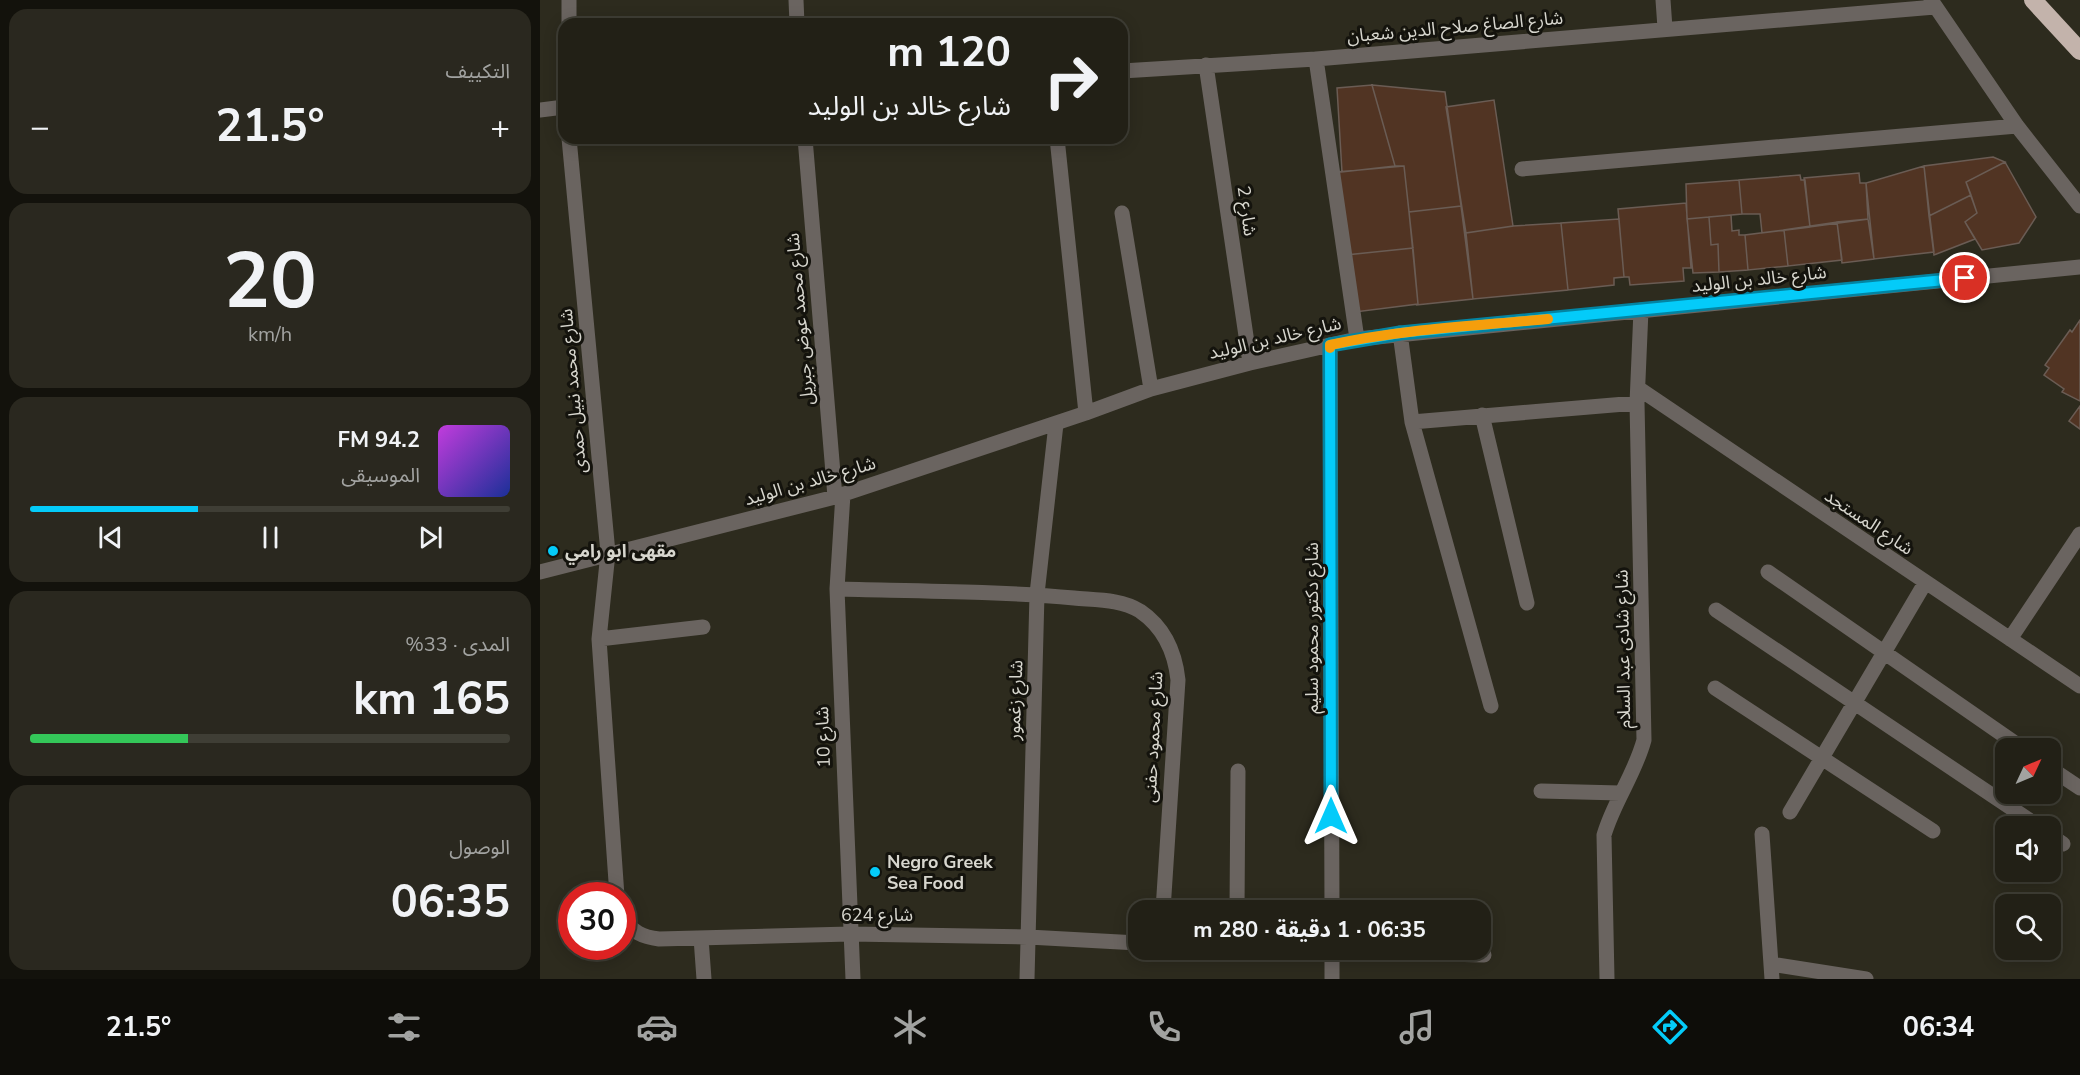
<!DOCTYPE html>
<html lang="ar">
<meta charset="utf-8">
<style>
:root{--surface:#222016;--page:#2a281f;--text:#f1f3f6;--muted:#a2a3a1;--line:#3f3e35;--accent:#04cbf9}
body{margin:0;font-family:"Nunito Sans","Noto Sans Arabic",sans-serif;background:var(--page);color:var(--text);direction:rtl;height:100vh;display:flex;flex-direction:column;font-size:22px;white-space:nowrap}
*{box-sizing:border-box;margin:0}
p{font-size:20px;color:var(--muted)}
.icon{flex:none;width:33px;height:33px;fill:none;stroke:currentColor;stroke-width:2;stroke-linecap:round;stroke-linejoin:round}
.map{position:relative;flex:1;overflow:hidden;direction:ltr}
.side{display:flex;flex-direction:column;gap:9px;padding:9px;background:#13120c;width:540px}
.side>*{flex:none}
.hud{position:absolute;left:18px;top:18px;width:570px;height:126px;border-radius:18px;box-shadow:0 3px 15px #0003,0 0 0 2px var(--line);direction:rtl;background:#222016;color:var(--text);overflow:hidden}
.needle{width:39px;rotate:46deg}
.controls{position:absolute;left:1455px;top:738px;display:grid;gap:12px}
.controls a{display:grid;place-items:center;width:66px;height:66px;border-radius:12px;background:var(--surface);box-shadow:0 3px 15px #0003,0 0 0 2px var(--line);font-size:30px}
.speed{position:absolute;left:18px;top:882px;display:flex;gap:12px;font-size:30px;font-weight:700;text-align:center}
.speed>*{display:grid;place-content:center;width:78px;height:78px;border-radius:50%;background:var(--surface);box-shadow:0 3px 15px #0003,0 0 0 2px var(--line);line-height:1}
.speed .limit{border:9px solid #d22;background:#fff;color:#111}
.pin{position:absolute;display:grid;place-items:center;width:51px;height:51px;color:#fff;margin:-26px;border:3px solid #fff;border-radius:50%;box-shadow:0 2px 6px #0007}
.me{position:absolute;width:66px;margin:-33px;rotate:0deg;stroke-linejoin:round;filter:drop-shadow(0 0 4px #0008)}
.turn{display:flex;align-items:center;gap:21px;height:126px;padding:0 18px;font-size:27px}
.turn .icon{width:78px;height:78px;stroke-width:2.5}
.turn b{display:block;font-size:42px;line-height:51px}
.big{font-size:45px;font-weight:700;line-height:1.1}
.side .widget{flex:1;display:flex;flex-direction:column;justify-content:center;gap:9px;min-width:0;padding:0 21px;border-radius:18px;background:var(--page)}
.side .dial{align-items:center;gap:0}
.dial b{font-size:78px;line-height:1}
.song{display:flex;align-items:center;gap:18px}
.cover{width:72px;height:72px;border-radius:9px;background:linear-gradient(135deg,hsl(290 70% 55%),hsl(230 70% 35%))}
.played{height:6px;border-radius:3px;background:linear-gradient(90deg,var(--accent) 35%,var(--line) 35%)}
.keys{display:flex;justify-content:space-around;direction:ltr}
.heat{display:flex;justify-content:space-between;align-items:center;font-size:33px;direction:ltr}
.charge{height:9px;border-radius:4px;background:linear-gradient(90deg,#34c759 33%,var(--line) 0)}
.trip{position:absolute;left:588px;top:900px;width:363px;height:60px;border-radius:18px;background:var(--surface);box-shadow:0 3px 15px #0003,0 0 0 2px var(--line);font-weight:700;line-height:60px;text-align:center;direction:rtl}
.dock{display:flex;height:96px;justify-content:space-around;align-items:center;background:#0e0d09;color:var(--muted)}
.dock .icon{width:42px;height:42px}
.dock .selected{color:var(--accent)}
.dock b{font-size:27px;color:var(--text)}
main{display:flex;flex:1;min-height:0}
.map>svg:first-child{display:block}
</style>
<main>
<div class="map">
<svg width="1540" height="979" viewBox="0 0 1540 979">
<rect width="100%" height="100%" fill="#2d2b1e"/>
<!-- building -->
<path fill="#513423" stroke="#6a5c54" stroke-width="1.5" d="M 832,85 L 855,166 L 802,172 L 797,88 Z
M 832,85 L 905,92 L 921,206 L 869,212 L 864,166 L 855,166 Z
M 954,100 L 973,226 L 926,233 L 906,107 Z
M 1453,157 L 1465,162 L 1426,182 L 1431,195 L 1389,216 L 1384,166 Z
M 1465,162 L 1496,217 L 1479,243 L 1442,250 L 1425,222 L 1437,213 L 1426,182 Z
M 864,166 L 873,248 L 806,255 L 797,172 Z
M 1384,166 L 1394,252 L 1334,259 L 1326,183 Z
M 1319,173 L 1320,183 L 1326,183 L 1328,219 L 1270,227 L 1264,178 Z
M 1260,175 L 1261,180 L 1265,180 L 1270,227 L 1222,233 L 1220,214 L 1202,214 L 1199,180 Z
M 1199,180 L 1202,214 L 1147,219 L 1146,184 Z
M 1431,195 L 1437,213 L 1425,222 L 1435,239 L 1394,255 L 1389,216 Z
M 1146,203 L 1151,268 L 1143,268 L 1144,281 L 1090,285 L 1089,277 L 1084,277 L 1078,209 Z
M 921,206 L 933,299 L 876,305 L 878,304 L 869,212 Z
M 1191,215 L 1192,231 L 1199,230 L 1199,235 L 1205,235 L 1208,270 L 1179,272 L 1178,244 L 1171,245 L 1169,217 Z
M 1169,217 L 1171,245 L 1178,244 L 1179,272 L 1153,273 L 1147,219 Z
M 1079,219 L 1084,277 L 1074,278 L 1074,285 L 1028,290 L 1021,223 Z
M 1328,219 L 1334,259 L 1302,263 L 1297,222 Z
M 1297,222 L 1302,260 L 1248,266 L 1244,230 Z
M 1021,223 L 1028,290 L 933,299 L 926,233 L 973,226 Z
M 1244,230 L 1248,266 L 1208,270 L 1205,235 Z
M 873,248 L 878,304 L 815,312 L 806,255 Z
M 1540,320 L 1540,401 L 1522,392 L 1524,389 L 1504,375 L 1509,368 L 1505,365 L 1530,330 L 1532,332 Z
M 1540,406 L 1540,429 L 1529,421 Z"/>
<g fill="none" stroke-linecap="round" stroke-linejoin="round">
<!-- minor -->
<path stroke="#6a6460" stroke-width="15" d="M 256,0 L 257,24
M 1123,0 L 1125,28
M 1391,0 L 1477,126 L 1540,206
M 29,24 L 29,0
M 776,59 L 817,339
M 666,65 L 710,363
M 582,71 L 776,59 L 1395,7
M 0,110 L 24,107
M 29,138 L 68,553 L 59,639 L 77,896
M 265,138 L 295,497
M 517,138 L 546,413
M 982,169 L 1477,126
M 582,213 L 611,389
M 860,333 L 872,422 L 951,706
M 790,346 L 792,910
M 1098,388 L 1540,686
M 942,415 L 987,603
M 872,422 L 1097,403
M 303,494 L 297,589 L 313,979
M 0,572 L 295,497 L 546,413 L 611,389 L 710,363 L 817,339 L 1540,267
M 1228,572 L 1482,748
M 297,589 C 376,591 456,591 534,598 C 556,600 581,599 600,611 C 625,628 635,652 638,680 L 623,910
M 1176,610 L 1498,826
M 59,639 L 163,627
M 1470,639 L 1540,534
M 1175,688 L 1393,831
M 1510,768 L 1540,788
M 1001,791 L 1080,793
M 1250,812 L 1385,583
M 1222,834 L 1232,979
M 1510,835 L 1523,844
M 697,910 L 698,771
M 82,918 C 93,932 102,937 119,939 L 310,934 L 488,937 L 598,943
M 161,938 L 164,979
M 748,950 L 944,955
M 792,950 L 792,979
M 1231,964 L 1326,979
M 487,979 L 497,594 L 516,424
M 1067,979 L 1064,835 C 1074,801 1095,774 1104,740 L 1097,403 L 1101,310"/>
<!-- highway -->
<path stroke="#c3b3ab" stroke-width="18" d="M 1493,0 L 1540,51"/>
</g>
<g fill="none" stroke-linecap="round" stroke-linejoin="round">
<!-- route casing -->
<g stroke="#0384a2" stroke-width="15">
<path id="route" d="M 791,816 L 790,345 L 860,333 L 1425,278"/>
</g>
<!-- route -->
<use href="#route" stroke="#04cbf9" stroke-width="10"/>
<!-- slow -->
<path stroke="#f59e0b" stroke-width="10" d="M 790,348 L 790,345 C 862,329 936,326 1008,319"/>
</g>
<!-- markers -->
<g fill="#04cbf9" stroke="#14130d" stroke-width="2">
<circle cx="13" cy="551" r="6"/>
<circle cx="335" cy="872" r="6"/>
</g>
<g text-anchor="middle" stroke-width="6" stroke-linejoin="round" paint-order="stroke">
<!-- street labels -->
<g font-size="18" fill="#d7d6ce" stroke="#14130d">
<text transform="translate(915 27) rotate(-5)" y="6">شارع الصاغ صلاح الدين شعبان</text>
<text transform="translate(707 211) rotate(82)" y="6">شارع 2</text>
<text transform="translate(1219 279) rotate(-6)" y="6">شارع خالد بن الوليد</text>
<text transform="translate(260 319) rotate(-95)" y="6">شارع محمد عوض جبريل</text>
<text transform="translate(735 338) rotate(-13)" y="6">شارع خالد بن الوليد</text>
<text transform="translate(33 391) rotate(-95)" y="6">شارع محمد نبيل حمدى</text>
<text transform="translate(270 481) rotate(-16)" y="6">شارع خالد بن الوليد</text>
<text transform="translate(1329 522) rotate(34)" y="6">شارع المستجد</text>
<text transform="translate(772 628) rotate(-90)" y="6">شارع دكتور محمود سليم</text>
<text transform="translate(1083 649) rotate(-91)" y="6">شارع شادى عبد السلام</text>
<text transform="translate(475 700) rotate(-88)" y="6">شارع زغمور</text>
<text transform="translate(283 737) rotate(-92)" y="6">شارع 10</text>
<text transform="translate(613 737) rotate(-87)" y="6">شارع محمود حفنى</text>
<text x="337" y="921">شارع 624</text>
</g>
<!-- poi labels -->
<g font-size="18" font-weight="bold" fill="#d7d6ce" stroke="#14130d" text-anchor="start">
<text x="25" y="557">مقهى ابو رامي</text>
<text x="347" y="868">Negro Greek<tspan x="347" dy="21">Sea Food</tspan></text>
</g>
</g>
</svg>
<div class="controls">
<a><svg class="needle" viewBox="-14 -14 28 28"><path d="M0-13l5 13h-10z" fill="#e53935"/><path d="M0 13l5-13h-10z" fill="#a2a3a1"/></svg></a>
<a><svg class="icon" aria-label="sound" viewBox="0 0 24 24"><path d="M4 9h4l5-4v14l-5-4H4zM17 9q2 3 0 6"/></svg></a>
<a><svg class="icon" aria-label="search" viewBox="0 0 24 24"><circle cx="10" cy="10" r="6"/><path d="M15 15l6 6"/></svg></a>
</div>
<div class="speed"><div class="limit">30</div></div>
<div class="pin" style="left:1425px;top:278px;background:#d93025"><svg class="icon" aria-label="arrive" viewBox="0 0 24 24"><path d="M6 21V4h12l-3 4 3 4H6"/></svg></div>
<svg class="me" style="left:791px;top:816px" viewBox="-20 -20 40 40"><path d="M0-17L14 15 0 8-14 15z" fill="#04cbf9" stroke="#fff" stroke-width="4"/></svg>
<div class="trip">06:35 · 1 دقيقة · 280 m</div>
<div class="hud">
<div class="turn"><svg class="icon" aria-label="right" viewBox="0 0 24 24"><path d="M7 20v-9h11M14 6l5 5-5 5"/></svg><div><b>120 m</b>شارع خالد بن الوليد</div></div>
</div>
</div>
<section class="side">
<div class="widget"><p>التكييف</p>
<div class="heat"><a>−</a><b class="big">21.5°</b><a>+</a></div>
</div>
<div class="widget dial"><b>20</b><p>km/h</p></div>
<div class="widget">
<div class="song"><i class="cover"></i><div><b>94.2 FM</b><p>الموسيقى</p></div></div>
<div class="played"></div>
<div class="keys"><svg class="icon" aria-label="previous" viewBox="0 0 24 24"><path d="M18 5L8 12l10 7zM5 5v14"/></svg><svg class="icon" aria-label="pause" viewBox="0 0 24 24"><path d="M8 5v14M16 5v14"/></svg><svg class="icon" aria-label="next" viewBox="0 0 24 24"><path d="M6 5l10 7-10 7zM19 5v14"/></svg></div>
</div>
<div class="widget"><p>المدى · 33%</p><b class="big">165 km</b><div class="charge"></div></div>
<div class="widget"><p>الوصول</p><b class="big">06:35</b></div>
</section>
</main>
<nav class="dock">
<b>06:34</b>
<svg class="icon selected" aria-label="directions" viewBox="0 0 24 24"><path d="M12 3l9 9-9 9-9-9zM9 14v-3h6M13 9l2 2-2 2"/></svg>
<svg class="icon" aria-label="music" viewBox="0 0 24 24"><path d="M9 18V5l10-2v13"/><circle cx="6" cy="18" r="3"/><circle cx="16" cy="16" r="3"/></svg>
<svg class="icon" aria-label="phone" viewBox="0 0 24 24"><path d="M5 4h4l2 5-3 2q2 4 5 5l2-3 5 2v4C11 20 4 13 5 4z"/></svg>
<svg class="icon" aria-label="climate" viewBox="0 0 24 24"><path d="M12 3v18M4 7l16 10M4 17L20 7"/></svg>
<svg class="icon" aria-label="car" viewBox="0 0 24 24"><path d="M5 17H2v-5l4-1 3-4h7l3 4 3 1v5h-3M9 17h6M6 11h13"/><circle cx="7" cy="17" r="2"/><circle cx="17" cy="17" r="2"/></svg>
<svg class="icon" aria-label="filters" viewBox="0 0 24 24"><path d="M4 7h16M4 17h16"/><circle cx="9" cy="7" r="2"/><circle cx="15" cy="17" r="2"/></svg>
<b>21.5°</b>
</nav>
